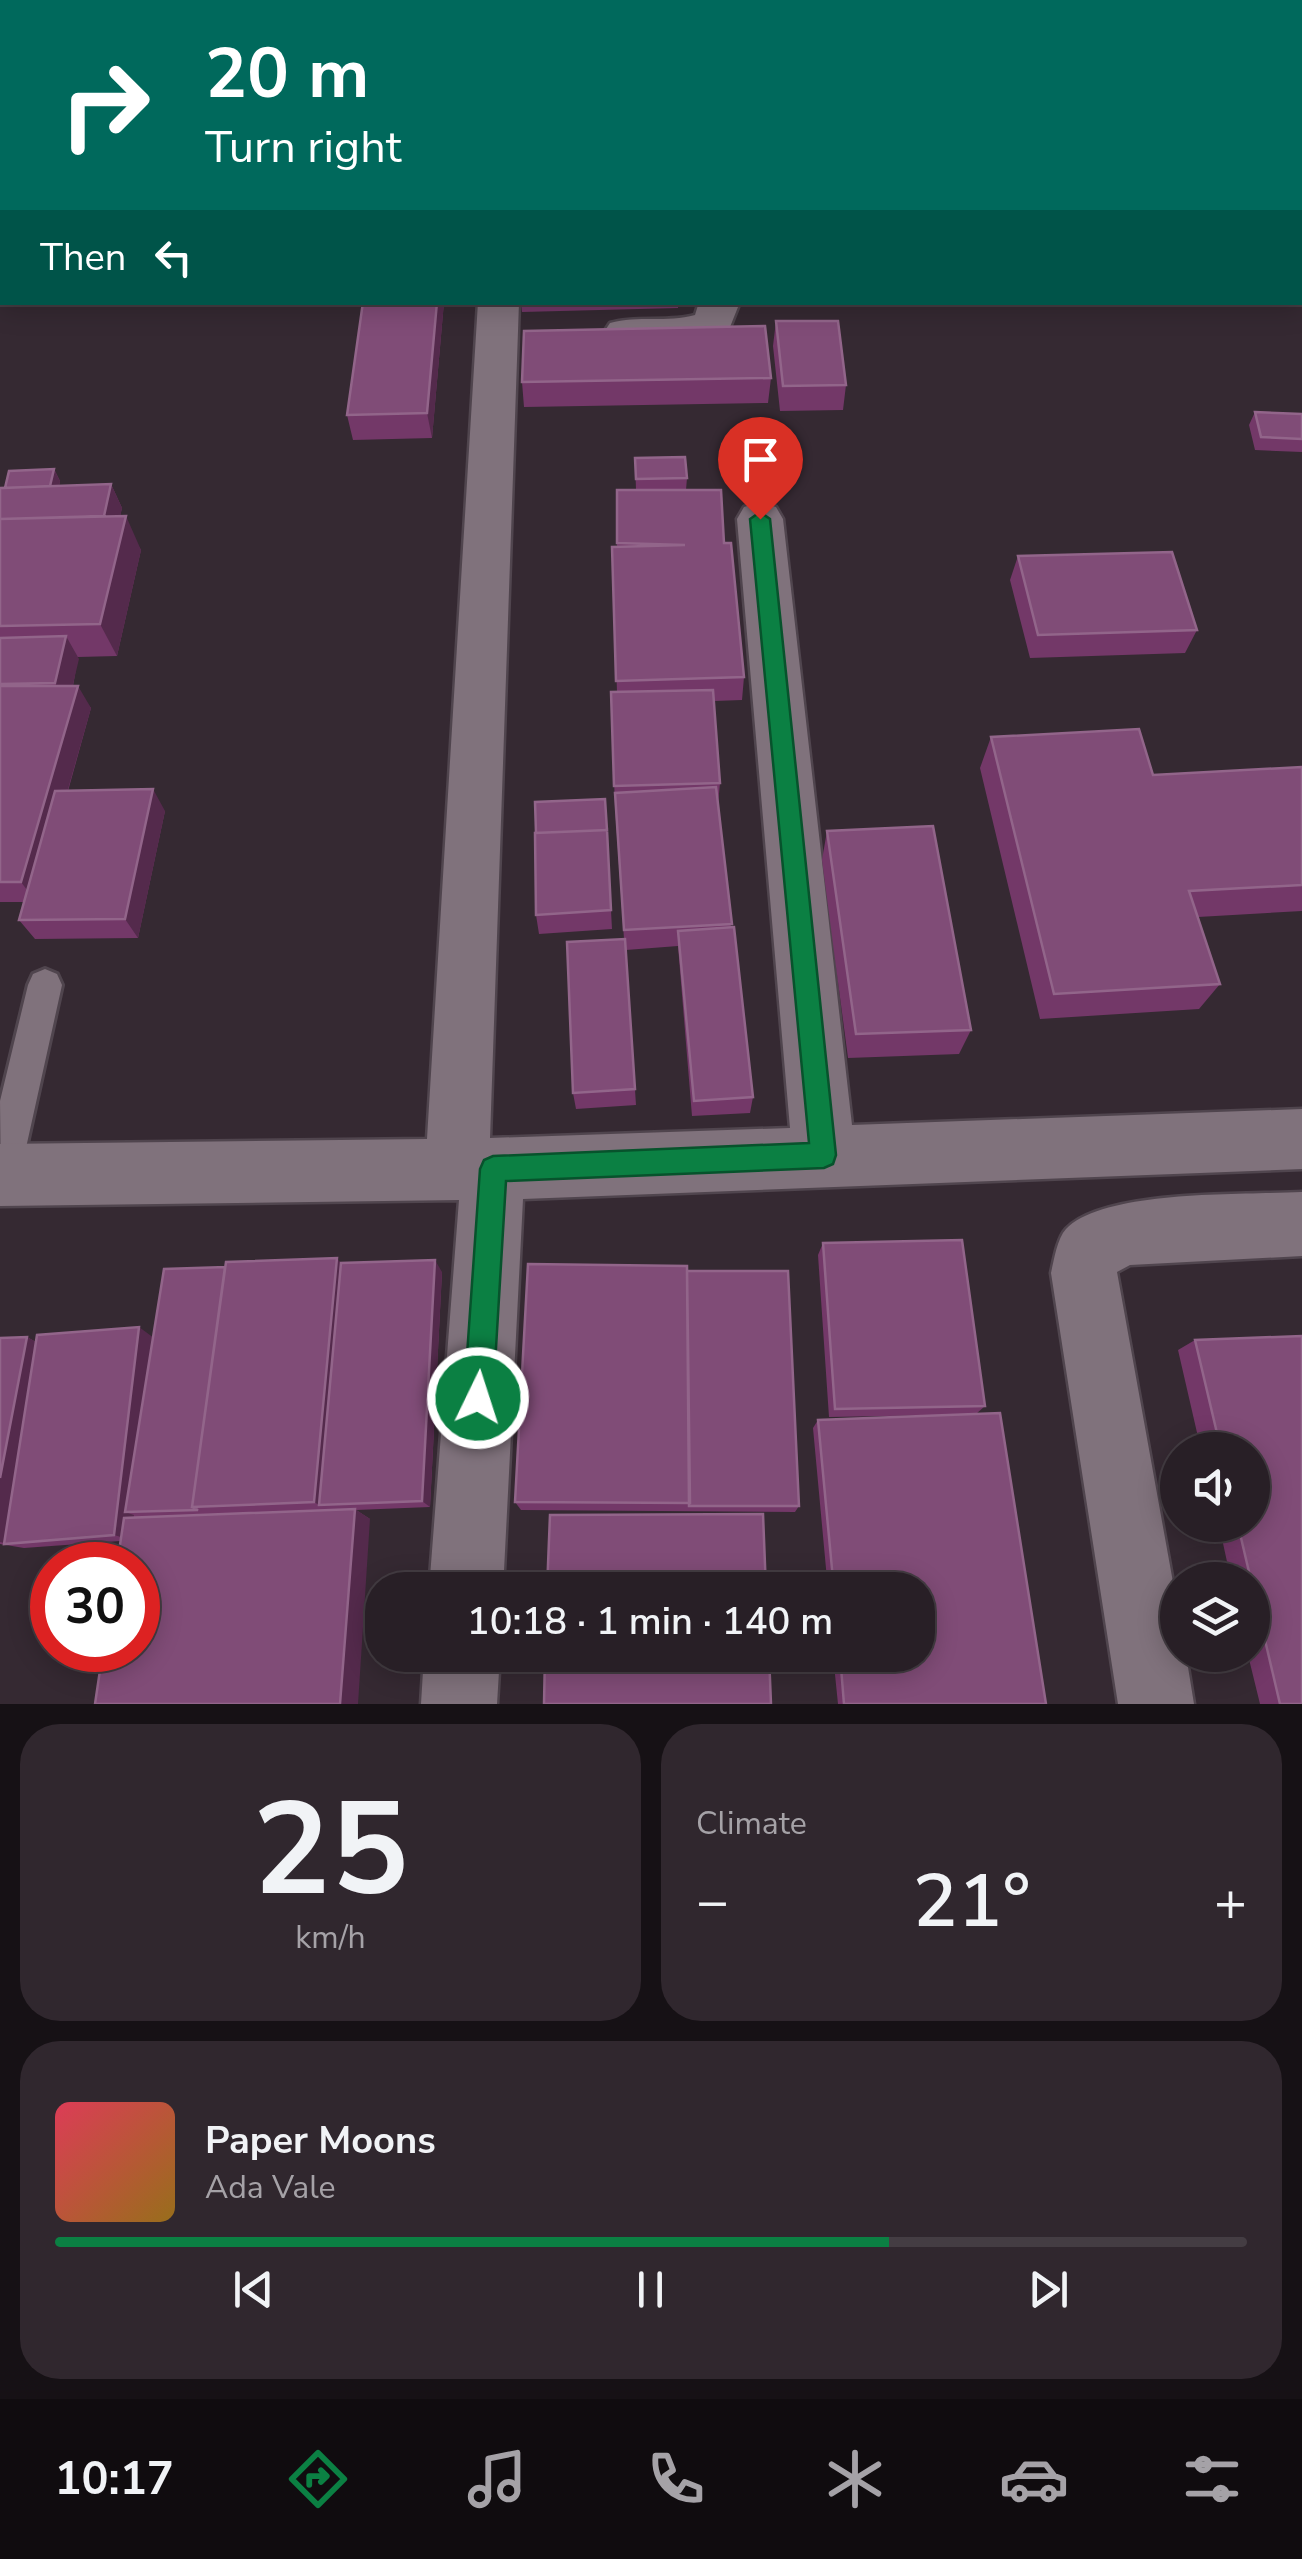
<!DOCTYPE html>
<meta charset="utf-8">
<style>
:root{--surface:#281f26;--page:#30272e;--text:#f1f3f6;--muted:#a5a2a7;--line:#443d43;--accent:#0b8043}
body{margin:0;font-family:"Nunito Sans",sans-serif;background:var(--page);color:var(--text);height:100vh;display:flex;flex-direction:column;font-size:38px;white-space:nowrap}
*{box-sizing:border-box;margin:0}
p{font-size:32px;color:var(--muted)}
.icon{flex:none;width:55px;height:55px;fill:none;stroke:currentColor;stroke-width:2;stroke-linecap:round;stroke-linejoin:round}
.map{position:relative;height:1704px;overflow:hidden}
.drawer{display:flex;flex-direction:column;gap:20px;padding:20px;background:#161115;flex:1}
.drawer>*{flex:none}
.top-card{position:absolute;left:0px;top:0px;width:1302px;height:305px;box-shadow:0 5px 25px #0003,0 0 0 2px var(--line);background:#00695c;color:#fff;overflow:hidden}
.buttons{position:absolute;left:1160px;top:1432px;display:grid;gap:20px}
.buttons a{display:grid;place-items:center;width:110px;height:110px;border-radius:50%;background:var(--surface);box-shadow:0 5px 25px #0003,0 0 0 2px var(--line);font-size:50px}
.speed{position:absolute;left:30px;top:1542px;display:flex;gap:20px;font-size:50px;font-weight:700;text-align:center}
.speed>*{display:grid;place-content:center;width:130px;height:130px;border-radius:50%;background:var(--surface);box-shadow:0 5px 25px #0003,0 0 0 2px var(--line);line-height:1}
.speed .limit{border:15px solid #d22;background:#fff;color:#111}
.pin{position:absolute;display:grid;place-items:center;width:85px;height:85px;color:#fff;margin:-102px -42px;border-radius:50% 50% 50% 0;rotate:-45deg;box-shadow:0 0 10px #0007}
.pin .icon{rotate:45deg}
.me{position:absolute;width:110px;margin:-55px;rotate:4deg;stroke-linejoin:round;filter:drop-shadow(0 0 8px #0008)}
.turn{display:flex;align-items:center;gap:35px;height:210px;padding:0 40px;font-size:45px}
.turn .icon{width:130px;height:130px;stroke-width:2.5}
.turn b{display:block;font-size:70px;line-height:85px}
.then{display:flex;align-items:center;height:95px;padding:0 40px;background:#0003;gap:20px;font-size:38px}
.big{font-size:75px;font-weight:600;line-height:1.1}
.drawer .widget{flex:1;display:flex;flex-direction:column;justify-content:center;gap:15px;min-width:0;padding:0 35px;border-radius:40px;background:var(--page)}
.drawer .dial{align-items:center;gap:0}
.dial b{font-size:130px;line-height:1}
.song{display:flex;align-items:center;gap:30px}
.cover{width:120px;height:120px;border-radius:15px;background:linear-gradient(135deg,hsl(350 70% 55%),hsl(40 70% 35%))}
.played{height:10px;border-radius:5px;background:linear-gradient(90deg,var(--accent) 70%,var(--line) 70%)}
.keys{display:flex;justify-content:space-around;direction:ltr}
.heat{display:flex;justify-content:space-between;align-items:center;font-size:55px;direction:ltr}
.drawer .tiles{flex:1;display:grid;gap:20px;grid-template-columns:1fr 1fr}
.widget:last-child{grid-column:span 2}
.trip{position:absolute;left:365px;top:1572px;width:570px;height:100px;border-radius:40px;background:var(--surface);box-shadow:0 5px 25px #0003,0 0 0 2px var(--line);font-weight:600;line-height:100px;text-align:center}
.menu{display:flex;height:160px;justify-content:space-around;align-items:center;background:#100c0f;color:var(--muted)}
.menu .icon{width:70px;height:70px}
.menu .active{color:var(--accent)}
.menu b{font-size:45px;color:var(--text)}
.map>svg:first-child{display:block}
</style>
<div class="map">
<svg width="1302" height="1704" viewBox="0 0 1302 1704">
<rect width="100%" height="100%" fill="#352932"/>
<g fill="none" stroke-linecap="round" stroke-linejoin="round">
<!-- lane casing -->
<g stroke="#50454e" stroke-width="6">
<path id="lane" d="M 1300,164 L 1302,164 L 1302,178 L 1300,178 Z
M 45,969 L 57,974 L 62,985 L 20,1175 L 14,1188 L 1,1193 L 0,1101 L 28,985 L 33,974 Z"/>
</g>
<!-- street casing -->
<g stroke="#50454e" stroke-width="5">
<path id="street" d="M 478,302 L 519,302 L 490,1138 L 790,1128 L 737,519 L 744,507 L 760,502 L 776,507 L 783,519 L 852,1125 L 1302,1109 L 1302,1169 L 523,1199 L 503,1590 L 429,1590 L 459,1200 L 0,1206 L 0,1144 L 427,1139 Z
M 699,302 L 740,302 L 728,332 C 689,345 651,352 610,341 L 604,332 L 610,323 C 638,315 667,323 695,315 Z
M 1302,1192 L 1302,1256 L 1130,1265 L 1117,1272 L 1178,1610 L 1178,1655 L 1186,1655 L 1194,1704 L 1118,1704 L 1051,1273 C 1054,1260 1057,1239 1066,1229 C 1104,1189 1247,1195 1302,1192 Z
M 424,1655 L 500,1655 L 497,1704 L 421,1704 Z"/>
</g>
<!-- lane -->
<use href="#lane" fill="#80727c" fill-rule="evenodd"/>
<!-- street -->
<use href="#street" fill="#80727c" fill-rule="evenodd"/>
</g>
<!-- wall -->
<path fill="#733868" d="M 864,0 L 1091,0 L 1091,2 L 864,2 Z
M 1300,11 L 1302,11 L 1302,149 L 1300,149 Z
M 444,302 L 432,438 L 353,440 L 347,415 Z
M 521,302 L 678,302 L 678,308 L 522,312 Z
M 740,302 L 816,302 L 816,304 L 740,305 Z
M 776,321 L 846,385 L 843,410 L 780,411 L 773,346 Z
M 771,378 L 768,403 L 524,407 L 522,382 Z
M 1255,412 L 1302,414 L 1302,452 L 1255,450 L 1249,425 Z
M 635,458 L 687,478 L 686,490 L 724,543 L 744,677 L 742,700 L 714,701 L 720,783 L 718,804 L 731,928 L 753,1097 L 750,1113 L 692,1116 L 678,946 L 626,950 L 636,1105 L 576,1109 L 573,1093 L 624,939 L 615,807 L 611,692 L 617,692 L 612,547 L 617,547 L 617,490 L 636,490 Z
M 54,469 L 60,481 L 59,486 L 111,484 L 122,508 L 120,516 L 141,550 L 117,656 L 78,657 L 73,686 L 91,708 L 68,791 L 165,811 L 138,938 L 35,939 L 19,920 L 24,902 L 0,902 L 0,488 L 5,488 Z
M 1018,556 L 1197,630 L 1185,653 L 1030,658 L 1010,580 Z
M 991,737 L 1153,775 L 1302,767 L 1302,911 L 1198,917 L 1220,984 L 1199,1009 L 1040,1019 L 980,768 Z
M 605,799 L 612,929 L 539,934 L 536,915 Z
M 827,831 L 971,1030 L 959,1054 L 848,1058 L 822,860 Z
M 823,1243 L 985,1406 L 976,1414 L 1046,1704 L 838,1704 L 833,1655 L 918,1655 L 918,1590 L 828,1590 L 813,1428 L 818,1420 L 946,1415 L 829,1417 L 818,1255 Z
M 341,1263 L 442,1272 L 430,1507 L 356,1510 L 370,1519 L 120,1541 L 24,1548 L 0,1544 L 0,1338 L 27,1337 L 36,1342 L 153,1337 Z
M 687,1271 L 799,1506 L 795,1512 L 521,1510 L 515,1502 Z
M 1302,1336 L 1302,1704 L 1260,1704 L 1248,1655 L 1252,1655 L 1252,1580 L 1231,1580 L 1219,1525 L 1252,1525 L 1252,1450 L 1201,1450 L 1178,1350 L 1195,1340 Z"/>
<!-- shaded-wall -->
<path fill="#542a4c" d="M 437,302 L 444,302 L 432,438 L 427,413 Z
M 54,469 L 60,481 L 55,504 L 49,492 Z
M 111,484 L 122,508 L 115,541 L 104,517 Z
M 126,516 L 141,550 L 117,656 L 100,624 Z
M 66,636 L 79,659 L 68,705 L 55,683 Z
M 78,686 L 91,708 L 36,902 L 21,882 Z
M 153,789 L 165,811 L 138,938 L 125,919 Z
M 337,1258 L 350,1275 L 319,1505 L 314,1502 Z
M 435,1260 L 442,1272 L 430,1507 L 422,1501 Z
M 139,1327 L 154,1338 L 125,1512 L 134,1515 L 131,1540 L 114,1535 Z
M 27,1337 L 45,1347 L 9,1544 L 0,1542 L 0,1478 Z
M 355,1509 L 370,1519 L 358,1704 L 340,1704 Z"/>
<!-- building -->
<path fill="#804c77" stroke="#92658a" stroke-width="2.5" d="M 877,0 L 1068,0 L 1069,2 L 878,2 Z
M 1300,11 L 1302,11 L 1302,114 L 1300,114 Z
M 363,302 L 437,302 L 427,413 L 347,415 Z
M 776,321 L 838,321 L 846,385 L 783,386 Z
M 765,326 L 771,378 L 522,382 L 524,331 Z
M 1255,412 L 1302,414 L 1302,439 L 1261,437 Z
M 685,457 L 687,478 L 636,479 L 635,458 Z
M 54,469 L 50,486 L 5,488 L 9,471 Z
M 111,484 L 104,516 L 0,519 L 0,488 Z
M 617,490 L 721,490 L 724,543 L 731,543 L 744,677 L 616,681 L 612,547 L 685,545 L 617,543 Z
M 126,516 L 100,624 L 0,626 L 0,519 Z
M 1172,552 L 1197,630 L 1038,635 L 1018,556 Z
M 66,636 L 55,683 L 0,684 L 0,638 Z
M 0,686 L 78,686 L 21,882 L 0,882 Z
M 713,690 L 720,783 L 614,786 L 611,692 Z
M 1139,729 L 1153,775 L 1302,767 L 1302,885 L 1189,891 L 1220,984 L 1054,994 L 991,737 Z
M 716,787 L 732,924 L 624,930 L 615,793 Z
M 153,789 L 125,919 L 19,920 L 55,791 Z
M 605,799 L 607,830 L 536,833 L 535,802 Z
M 933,826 L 971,1030 L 856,1034 L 827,831 Z
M 607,830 L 611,910 L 536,915 L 535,833 Z
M 734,927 L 753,1097 L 694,1101 L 678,931 Z
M 625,939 L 635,1089 L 573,1093 L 567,942 Z
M 962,1240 L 985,1406 L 835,1409 L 823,1243 Z
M 337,1258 L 314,1502 L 192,1507 L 226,1262 Z
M 435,1260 L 422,1501 L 319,1505 L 341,1263 Z
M 528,1264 L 687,1266 L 690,1503 L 515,1502 Z
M 225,1267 L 192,1507 L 198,1510 L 125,1512 L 164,1269 Z
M 687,1271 L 788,1271 L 799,1506 L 689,1506 Z
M 139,1327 L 114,1535 L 4,1544 L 37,1335 Z
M 1302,1336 L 1302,1704 L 1280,1704 L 1238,1525 L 1252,1525 L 1252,1450 L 1221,1450 L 1195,1340 Z
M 27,1337 L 0,1478 L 0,1338 Z
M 1000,1413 L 1046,1704 L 844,1704 L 840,1655 L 918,1655 L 918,1590 L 834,1590 L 818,1420 Z
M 355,1509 L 340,1704 L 95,1704 L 103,1650 L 138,1650 L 138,1565 L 117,1565 L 124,1518 Z
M 763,1514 L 766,1590 L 547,1590 L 550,1515 Z
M 545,1655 L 769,1655 L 771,1704 L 544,1704 Z"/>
<!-- route -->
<path fill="#0b8043" stroke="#07532c" stroke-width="2.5" d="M 760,512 L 770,519 L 836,1155 L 833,1164 L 824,1168 L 506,1181 L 493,1398 L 489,1409 L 478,1413 L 468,1409 L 464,1398 L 480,1169 L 484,1160 L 493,1156 L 809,1143 L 750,519 Z"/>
</svg>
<div class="buttons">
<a><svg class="icon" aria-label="sound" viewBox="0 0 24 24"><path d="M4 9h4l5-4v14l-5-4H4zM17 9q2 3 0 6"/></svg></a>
<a><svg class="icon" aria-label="layers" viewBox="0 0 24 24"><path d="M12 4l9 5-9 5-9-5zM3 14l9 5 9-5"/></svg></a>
</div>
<div class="speed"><div class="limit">30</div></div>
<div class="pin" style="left:760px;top:519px;background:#d93025"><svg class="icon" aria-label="arrive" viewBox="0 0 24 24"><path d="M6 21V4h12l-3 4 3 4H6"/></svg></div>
<svg class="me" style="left:478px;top:1398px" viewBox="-20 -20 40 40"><circle r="17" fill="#0b8043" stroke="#fff" stroke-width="3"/><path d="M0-11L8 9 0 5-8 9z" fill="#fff"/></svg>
<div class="trip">10:18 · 1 min · 140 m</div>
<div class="top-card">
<div class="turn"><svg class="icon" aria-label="right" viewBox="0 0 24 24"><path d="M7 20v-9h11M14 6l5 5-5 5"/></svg><div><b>20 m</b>Turn right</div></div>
<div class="then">Then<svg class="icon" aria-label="left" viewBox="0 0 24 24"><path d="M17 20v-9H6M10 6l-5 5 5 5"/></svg></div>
</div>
</div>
<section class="drawer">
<div class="tiles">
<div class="widget dial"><b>25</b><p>km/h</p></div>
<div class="widget"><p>Climate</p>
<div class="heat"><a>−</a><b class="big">21°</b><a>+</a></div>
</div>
<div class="widget">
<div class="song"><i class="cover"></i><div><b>Paper Moons</b><p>Ada Vale</p></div></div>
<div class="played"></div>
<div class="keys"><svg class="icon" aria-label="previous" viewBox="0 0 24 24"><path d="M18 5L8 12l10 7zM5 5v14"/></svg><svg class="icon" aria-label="pause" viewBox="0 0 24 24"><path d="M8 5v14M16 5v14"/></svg><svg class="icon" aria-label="next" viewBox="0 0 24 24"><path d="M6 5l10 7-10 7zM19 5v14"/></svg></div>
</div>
</div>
</section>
<nav class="menu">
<b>10:17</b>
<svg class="icon active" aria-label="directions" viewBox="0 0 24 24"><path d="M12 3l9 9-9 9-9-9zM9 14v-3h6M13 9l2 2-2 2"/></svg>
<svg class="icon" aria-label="music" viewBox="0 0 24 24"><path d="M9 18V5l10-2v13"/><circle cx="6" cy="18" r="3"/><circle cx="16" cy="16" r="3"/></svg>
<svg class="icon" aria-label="phone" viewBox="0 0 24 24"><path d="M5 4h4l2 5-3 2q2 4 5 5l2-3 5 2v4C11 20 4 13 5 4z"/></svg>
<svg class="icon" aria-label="climate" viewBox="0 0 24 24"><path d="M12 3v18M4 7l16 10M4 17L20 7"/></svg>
<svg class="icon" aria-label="car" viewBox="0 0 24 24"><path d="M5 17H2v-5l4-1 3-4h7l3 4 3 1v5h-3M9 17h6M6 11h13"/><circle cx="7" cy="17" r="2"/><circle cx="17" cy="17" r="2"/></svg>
<svg class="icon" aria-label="filters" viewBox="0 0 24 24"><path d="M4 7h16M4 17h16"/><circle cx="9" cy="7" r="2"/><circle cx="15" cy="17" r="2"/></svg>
</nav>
